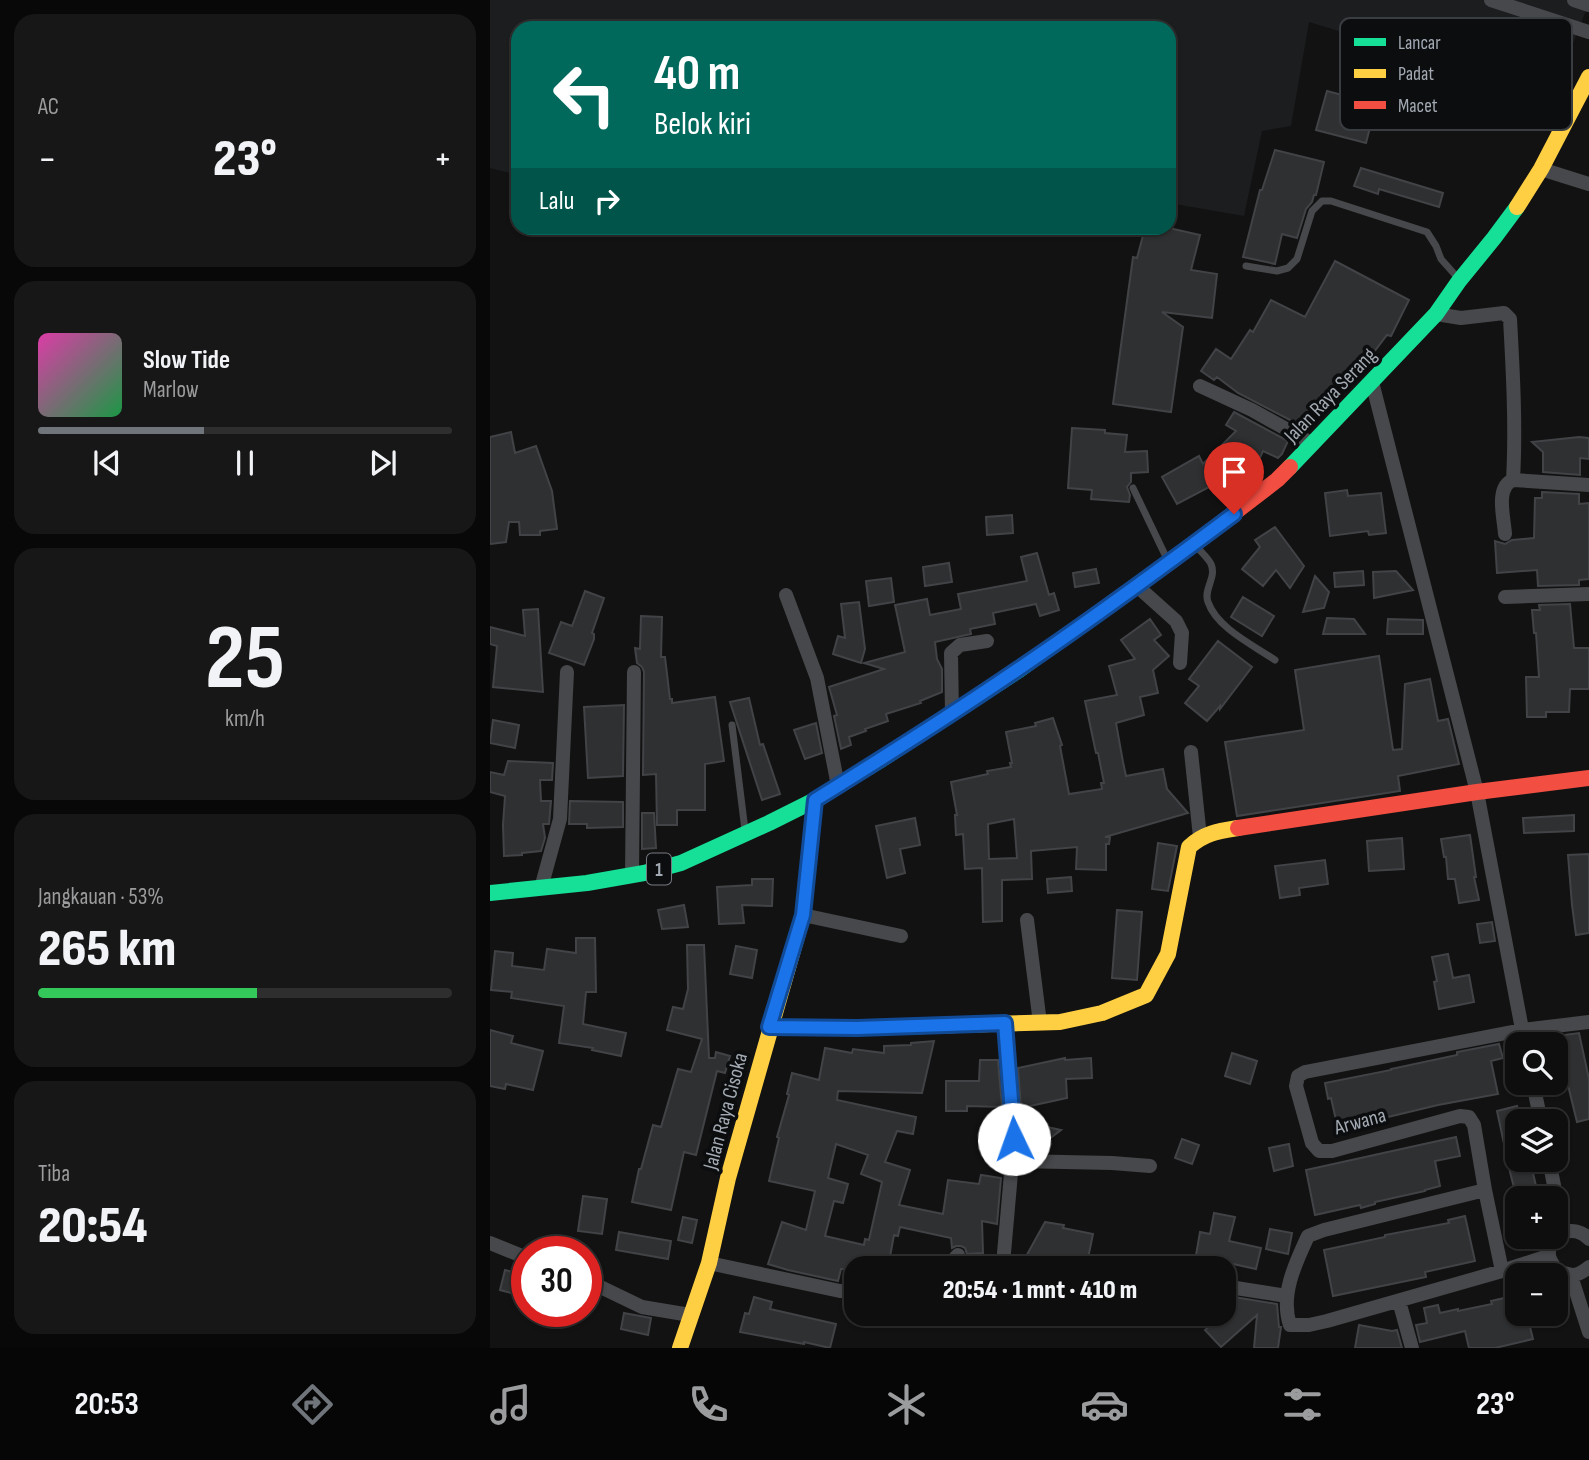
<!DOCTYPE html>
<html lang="id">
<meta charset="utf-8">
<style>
:root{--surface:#0e0e0e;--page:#171717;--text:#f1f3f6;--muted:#9b9c9e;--line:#2e2e2e;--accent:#70757b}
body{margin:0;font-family:"Sofia Sans Condensed",sans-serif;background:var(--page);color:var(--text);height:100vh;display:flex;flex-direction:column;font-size:26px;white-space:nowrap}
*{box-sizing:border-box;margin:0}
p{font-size:23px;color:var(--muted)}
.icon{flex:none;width:38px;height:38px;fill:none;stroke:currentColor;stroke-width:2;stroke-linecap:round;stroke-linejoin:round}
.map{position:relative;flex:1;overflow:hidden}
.panel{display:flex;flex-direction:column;gap:14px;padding:14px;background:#080808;width:490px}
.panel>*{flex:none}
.hud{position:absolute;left:21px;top:21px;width:665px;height:214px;border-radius:21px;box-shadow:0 2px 5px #0004,0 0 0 2px var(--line);background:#00695c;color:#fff;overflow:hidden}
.tools{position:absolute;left:1015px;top:1032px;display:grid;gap:14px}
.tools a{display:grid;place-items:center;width:63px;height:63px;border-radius:14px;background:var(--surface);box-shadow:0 2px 5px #0004,0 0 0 2px var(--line);font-size:35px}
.speed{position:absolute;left:21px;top:1236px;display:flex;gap:14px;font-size:35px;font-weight:700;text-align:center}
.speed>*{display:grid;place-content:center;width:91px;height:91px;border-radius:50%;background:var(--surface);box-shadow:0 2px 5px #0004,0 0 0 2px var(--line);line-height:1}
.speed .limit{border:10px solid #d22;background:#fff;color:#111}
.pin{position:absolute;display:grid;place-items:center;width:60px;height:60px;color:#fff;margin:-72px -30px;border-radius:50% 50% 50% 0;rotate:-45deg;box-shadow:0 0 7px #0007}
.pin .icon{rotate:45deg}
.me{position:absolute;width:77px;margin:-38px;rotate:357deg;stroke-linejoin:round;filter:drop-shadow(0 0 5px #0008)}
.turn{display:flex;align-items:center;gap:24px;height:147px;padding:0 28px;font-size:32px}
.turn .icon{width:91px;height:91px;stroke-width:2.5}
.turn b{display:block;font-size:49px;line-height:60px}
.then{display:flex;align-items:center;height:66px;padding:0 28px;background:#0003;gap:14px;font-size:26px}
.big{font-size:52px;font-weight:800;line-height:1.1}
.panel .widget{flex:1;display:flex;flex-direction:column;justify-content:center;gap:10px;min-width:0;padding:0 24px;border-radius:21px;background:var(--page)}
.panel .dial{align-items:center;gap:0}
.dial b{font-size:91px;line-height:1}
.song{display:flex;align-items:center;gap:21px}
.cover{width:84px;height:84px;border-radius:10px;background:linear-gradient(135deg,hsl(320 70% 55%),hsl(140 70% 35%))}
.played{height:7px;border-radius:4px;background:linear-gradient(90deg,var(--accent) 40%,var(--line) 40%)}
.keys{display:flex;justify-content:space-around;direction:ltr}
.heat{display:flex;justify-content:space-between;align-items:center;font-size:38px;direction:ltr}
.charge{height:10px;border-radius:5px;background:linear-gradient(90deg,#34c759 53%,var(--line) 0)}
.trip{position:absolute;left:354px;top:1256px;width:392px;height:70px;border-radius:21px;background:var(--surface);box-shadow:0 2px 5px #0004,0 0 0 2px var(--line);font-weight:800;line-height:70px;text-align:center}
.tab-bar{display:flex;height:112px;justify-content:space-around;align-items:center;background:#060606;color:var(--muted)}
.tab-bar .icon{width:49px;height:49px}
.tab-bar .selected{color:var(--accent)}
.tab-bar b{font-size:32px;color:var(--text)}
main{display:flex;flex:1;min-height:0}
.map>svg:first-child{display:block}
</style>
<main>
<section class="panel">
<div class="widget"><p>AC</p>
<div class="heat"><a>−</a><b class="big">23°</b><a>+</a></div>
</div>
<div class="widget">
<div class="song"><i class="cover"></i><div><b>Slow Tide</b><p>Marlow</p></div></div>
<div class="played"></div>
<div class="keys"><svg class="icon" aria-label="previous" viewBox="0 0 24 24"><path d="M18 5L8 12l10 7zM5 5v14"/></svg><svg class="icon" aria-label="pause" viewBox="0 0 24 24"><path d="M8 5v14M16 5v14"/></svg><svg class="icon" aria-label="next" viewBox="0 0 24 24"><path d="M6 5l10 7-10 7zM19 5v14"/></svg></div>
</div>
<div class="widget dial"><b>25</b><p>km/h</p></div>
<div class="widget"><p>Jangkauan · 53%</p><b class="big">265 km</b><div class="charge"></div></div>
<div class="widget"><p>Tiba</p><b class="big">20:54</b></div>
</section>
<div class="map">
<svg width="1099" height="1348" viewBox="0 0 1099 1348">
<rect width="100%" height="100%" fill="#121212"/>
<!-- built -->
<path fill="#1c1d1f" d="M 0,0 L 1099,0 L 1099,3 L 1062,96 L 819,22 L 801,126 L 772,131 L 754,216 L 679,203 L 679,28 L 28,28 L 28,175 L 0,168 Z"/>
<!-- building -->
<path fill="#2f3032" stroke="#414346" stroke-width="2" fill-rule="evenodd" d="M 837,91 L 886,104 L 876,143 L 826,130 Z
M 785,150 L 834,162 L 826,195 L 824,195 L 822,202 L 816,209 L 807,238 L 792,234 L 785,264 L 753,257 L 770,190 L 772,190 Z
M 871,168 L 953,193 L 949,207 L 889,189 L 888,194 L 864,186 Z
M 655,228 L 679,228 L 710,235 L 701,270 L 727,274 L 722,318 L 672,312 L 693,327 L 681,412 L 623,404 L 643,257 L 647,258 Z
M 845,261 L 919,300 L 901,336 L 897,335 L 871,369 L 867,366 L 835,404 L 833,402 L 812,426 L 807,422 L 806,423 L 748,393 L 727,377 L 724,380 L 711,371 L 726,349 L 741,359 L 760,330 L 763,332 L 781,300 L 815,317 Z
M 744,412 L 798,441 L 792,454 L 788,458 L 773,451 L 769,460 L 762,457 L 746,473 L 687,504 L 672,477 L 709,456 L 713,464 L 746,431 L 736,425 Z
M 582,428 L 615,430 L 615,433 L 637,435 L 635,452 L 657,451 L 658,472 L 641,473 L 641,482 L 637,487 L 640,495 L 639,502 L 601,499 L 602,490 L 578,488 Z
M 21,432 L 25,453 L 46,446 L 62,491 L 67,529 L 50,531 L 50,535 L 30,535 L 29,522 L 19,522 L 16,542 L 0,544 L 0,437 Z
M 1089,437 L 1099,438 L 1099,459 L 1090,458 L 1090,475 L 1053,472 L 1053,452 L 1042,442 Z
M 857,490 L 858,496 L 891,493 L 896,533 L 879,535 L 878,531 L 840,536 L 835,493 Z
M 1052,492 L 1089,494 L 1089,504 L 1099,503 L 1099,579 L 1089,580 L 1089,585 L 1048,586 L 1047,570 L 1007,573 L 1005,541 L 1015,544 L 1022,540 L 1044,538 L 1045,498 L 1052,498 Z
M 522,515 L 523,533 L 497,535 L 496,517 Z
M 785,527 L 814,566 L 800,588 L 786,570 L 773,586 L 752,569 L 770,547 L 765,540 Z
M 547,553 L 559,595 L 564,593 L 569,610 L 550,616 L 546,604 L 503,613 L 505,624 L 480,629 L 481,634 L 445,642 L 447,659 L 452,669 L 452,692 L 430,701 L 431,703 L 396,714 L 398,721 L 375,729 L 376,731 L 359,737 L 361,745 L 351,749 L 344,716 L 347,715 L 339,687 L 394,669 L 374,663 L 415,652 L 405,605 L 437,599 L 440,615 L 471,609 L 468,594 L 537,581 L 531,557 Z
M 459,563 L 462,582 L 435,586 L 433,567 Z
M 606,569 L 609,583 L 585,587 L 583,573 Z
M 873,571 L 874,585 L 845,587 L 844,573 Z
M 906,571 L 923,590 L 884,598 L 883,572 Z
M 825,576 L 839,592 L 834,608 L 813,612 Z
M 401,578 L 404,602 L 379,606 L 376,581 Z
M 95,591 L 114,598 L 102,633 L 104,634 L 104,639 L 94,665 L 59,653 L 71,622 L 82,626 Z
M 753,597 L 784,616 L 772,636 L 741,617 Z
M 369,602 L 375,649 L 371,663 L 343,654 L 348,636 L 355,638 L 351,604 Z
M 1080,604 L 1084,648 L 1099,648 L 1099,689 L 1080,689 L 1079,712 L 1056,712 L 1056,717 L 1037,717 L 1036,677 L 1049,677 L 1046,633 L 1044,633 L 1042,610 L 1050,610 L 1049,605 Z
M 48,609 L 53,692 L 3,687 L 7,646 L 0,644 L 0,627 L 35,636 L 33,610 Z
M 151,616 L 172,617 L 171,657 L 175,657 L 180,699 L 182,699 L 182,703 L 225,697 L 234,761 L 215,764 L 215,810 L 187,810 L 187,825 L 167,825 L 166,774 L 153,775 L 154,672 L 152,667 L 147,663 L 145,648 L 150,649 Z
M 837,618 L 864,619 L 875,634 L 833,634 Z
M 660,619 L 671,635 L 664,640 L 679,656 L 663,670 L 668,693 L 650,697 L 654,715 L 626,723 L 633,762 L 636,776 L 673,769 L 677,789 L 698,813 L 615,837 L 620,837 L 619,844 L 616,844 L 616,870 L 586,869 L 587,847 L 541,851 L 542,879 L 512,880 L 512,921 L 493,922 L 492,868 L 475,869 L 473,834 L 466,835 L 465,815 L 467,815 L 461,782 L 498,774 L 497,771 L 521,767 L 520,763 L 522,763 L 516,732 L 546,726 L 545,723 L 563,718 L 572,745 L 570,746 L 579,794 L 612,789 L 611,783 L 614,783 L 608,753 L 606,753 L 595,701 L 627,695 L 619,666 L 645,659 L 631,640 ZM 524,819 L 527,858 L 499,859 L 498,824 Z
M 898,619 L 933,620 L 933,634 L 897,634 Z
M 728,641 L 762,667 L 730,709 L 730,706 L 717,721 L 695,703 L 709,686 L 699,679 Z
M 889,656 L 903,750 L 912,749 L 915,684 L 940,679 L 948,721 L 958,719 L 969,764 L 908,776 L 910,791 L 747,816 L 735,742 L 814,730 L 805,670 Z
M 259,698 L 270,745 L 273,744 L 290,794 L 272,800 L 240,702 Z
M 134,705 L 133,776 L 98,778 L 94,707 Z
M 3,720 L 29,725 L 25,748 L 0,743 Z
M 326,723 L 332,753 L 315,759 L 304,730 Z
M 18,761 L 63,763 L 62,780 L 50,780 L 51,801 L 61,801 L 59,824 L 53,824 L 55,838 L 51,851 L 32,853 L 32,855 L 14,856 L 13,825 L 15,796 L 0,792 L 0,772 L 14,775 Z
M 80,801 L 133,802 L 133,827 L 97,828 L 97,824 L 79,824 Z
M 152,813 L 164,813 L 166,848 L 152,849 Z
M 1084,815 L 1084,831 L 1034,833 L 1033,818 Z
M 425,818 L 430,845 L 410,849 L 415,873 L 397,878 L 386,826 Z
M 980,835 L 986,877 L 984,877 L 989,900 L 969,903 L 965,879 L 958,879 L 956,857 L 954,857 L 951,839 Z
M 912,838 L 914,869 L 879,871 L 877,841 Z
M 668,843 L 687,846 L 678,891 L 662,889 Z
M 1099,854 L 1099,933 L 1086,935 L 1082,905 L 1078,855 Z
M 835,860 L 838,884 L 809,888 L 810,895 L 790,898 L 785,866 Z
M 581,877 L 582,891 L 558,893 L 557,879 Z
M 262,879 L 283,879 L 282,906 L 252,905 L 254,923 L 229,924 L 227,887 L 262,885 Z
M 194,905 L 198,927 L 172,929 L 168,910 Z
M 627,910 L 652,912 L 647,980 L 622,978 Z
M 1002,922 L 1005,941 L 990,943 L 987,924 Z
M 86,938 L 105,938 L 106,992 L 96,992 L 93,1024 L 136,1033 L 131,1056 L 102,1050 L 103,1048 L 69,1043 L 74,1006 L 21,998 L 22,992 L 1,990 L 5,951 L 23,953 L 22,966 L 54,970 L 57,949 L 86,953 Z
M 197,945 L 214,945 L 219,1058 L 225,1058 L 226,1052 L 240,1056 L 235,1073 L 227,1071 L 206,1155 L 194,1152 L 181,1210 L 142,1202 L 149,1169 L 151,1169 L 163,1125 L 171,1127 L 188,1069 L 201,1072 L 212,1039 L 177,1030 L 183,1007 L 193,1009 L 198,989 Z
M 246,946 L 267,950 L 262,978 L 240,974 Z
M 958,954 L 963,978 L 979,975 L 984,1002 L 949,1009 L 944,982 L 947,981 L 942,957 Z
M 0,1030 L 23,1036 L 21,1043 L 53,1051 L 43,1090 L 16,1084 L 15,1089 L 0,1086 Z
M 1089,1033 L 1099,1079 L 1099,1119 L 1087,1122 L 1066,1036 Z
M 444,1041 L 432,1093 L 348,1091 L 347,1100 L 426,1117 L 423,1134 L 407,1131 L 395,1162 L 420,1170 L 409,1205 L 453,1214 L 458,1180 L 489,1184 L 491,1175 L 511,1178 L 507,1224 L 492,1221 L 493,1253 L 477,1254 L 475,1248 L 471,1246 L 466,1246 L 462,1248 L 461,1238 L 410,1227 L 408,1236 L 404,1235 L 399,1262 L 397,1262 L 396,1269 L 351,1269 L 348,1281 L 298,1270 L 278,1264 L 292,1222 L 316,1230 L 325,1191 L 279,1181 L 289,1138 L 287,1137 L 299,1095 L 297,1094 L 302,1073 L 329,1080 L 335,1048 L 362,1053 L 363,1049 L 394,1053 L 394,1046 L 421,1045 L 421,1043 ZM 346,1144 L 378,1155 L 371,1174 L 392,1182 L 379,1240 L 375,1239 L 374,1245 L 335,1236 L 344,1201 L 353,1203 L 358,1184 L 338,1178 Z
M 1009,1044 L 1013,1058 L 1001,1061 L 1008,1094 L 948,1105 L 848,1129 L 841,1098 L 838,1099 L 835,1083 L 901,1070 L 901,1069 L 967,1055 L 967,1052 Z
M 742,1053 L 767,1061 L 760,1084 L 735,1076 Z
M 575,1058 L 575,1060 L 601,1058 L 602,1078 L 576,1079 L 577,1098 L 531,1108 L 528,1068 Z
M 490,1060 L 508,1060 L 512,1107 L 477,1106 L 477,1111 L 456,1111 L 456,1081 L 489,1081 Z
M 1027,1106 L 1031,1122 L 1027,1122 L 1027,1160 L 1040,1160 L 1049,1199 L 1027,1199 L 1020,1172 L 1007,1111 Z
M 539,1123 L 571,1130 L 546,1149 L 534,1139 L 533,1130 Z
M 966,1137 L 970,1156 L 945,1161 L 950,1186 L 935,1190 L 935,1191 L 885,1202 L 885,1204 L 871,1208 L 870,1205 L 825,1215 L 816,1170 Z
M 692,1139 L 709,1145 L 702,1164 L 685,1158 Z
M 799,1144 L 803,1166 L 784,1171 L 779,1148 Z
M 93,1196 L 117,1199 L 112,1234 L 88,1231 Z
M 724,1213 L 745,1217 L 739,1241 L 771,1248 L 766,1269 L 734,1262 L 733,1266 L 705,1261 L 710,1232 L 720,1234 Z
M 975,1216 L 985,1261 L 935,1272 L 936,1277 L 843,1296 L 834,1250 L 895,1237 L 895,1235 L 959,1223 L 958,1220 Z
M 193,1217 L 207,1220 L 202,1243 L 188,1240 Z
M 555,1222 L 574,1225 L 573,1228 L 603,1234 L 597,1263 L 577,1259 L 556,1261 L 556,1269 L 529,1269 Z
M 780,1229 L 802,1233 L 798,1254 L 776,1249 Z
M 129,1232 L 181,1241 L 178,1259 L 126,1250 Z
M 15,1270 L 30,1274 L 25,1294 L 10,1290 Z
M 1027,1295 L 1027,1325 L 1039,1323 L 1043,1339 L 1005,1348 L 979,1348 L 975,1331 L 930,1342 L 926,1325 L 937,1323 L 934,1308 L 948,1305 L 950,1313 L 968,1309 L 968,1311 L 1002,1304 L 1001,1301 Z
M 264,1297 L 282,1302 L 280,1309 L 346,1324 L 340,1348 L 314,1342 L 314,1344 L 250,1332 L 255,1313 L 259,1314 Z
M 744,1297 L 787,1304 L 789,1327 L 791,1327 L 788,1348 L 764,1348 L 767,1315 L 731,1347 L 715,1330 L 743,1306 Z
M 134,1313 L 161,1318 L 158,1335 L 131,1329 Z
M 869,1325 L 902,1331 L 907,1330 L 912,1348 L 865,1348 Z"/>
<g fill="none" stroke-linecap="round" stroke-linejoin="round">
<!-- lane -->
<path stroke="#47484b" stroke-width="7" d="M 756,266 L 787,271 L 798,268 L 807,259 L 822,211 L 832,201 L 841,201 L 937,232 L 946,246 L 951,259 L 967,277
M 643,488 L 677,559
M 707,547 C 711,552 718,558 721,564 C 727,578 713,589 718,602 C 727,628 763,645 785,660
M 242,725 L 255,830"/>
<!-- street -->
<path stroke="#47484b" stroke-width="14" d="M 1001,0 L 1099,32
M 1084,0 L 1099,5
M 1051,169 L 1099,184
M 946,314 L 971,318 L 1014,313 L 1020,319 C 1023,373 1026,426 1023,480 C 1005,487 1014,518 1015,534
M 882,382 L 987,792 L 1035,1045
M 710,386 L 762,410 L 823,444
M 1023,480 L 1099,485
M 647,586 L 686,621 L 692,633 L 690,663
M 296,595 L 327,678 L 348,786
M 1015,597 L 1099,594
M 462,713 L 461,653 L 470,645 L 497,641
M 701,752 L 710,837
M 142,875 L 144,672
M 51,888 L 70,819 L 77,672
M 313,915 L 411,936
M 537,920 L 550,1023
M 1043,1083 L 1051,1122
M 1059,1160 L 1073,1231
M 522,1161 L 622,1163 L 660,1166
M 995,1190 L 834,1230 L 818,1236 C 805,1264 790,1295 800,1325 L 819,1325 L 837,1321 L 1012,1271 L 1058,1256
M 1099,1239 C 1085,1223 1057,1232 1059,1255 C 1059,1259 1064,1266 1066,1270 C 1081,1276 1086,1278 1099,1267
M 0,1243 L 37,1258
M 514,1253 L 524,1139 L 515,1023
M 219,1263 L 350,1291 L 366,1292
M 455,1269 L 468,1255
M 1012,1271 L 995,1190 L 984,1125 L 979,1117 L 970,1116 L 842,1151 L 829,1151 L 822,1143 L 806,1086 L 808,1076 L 815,1072 L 1032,1030 L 1099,1022
M 1081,1276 L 1099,1332
M 96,1280 L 152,1307 L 200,1315
M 733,1286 L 797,1296
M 909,1301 L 922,1348"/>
<!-- fast -->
<path stroke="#16e098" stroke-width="16" d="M 800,467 L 946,314 L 969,281 L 1004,238 L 1027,207
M 0,893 L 97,883 L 154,873 L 191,863 L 279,823 L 325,800 L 389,761 L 529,670 L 559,648"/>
<!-- slow -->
<path stroke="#ffcf43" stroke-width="16" d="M 1027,207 L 1051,169 L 1099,77
M 280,1027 L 367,1028 L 570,1022 L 612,1013 L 656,995 L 678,954 L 699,847 C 714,833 729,831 748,828
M 190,1348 L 219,1263 L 238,1178 L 313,915 L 325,800"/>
<!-- jam -->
<path stroke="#f24e42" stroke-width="16" d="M 559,648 L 679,563 L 787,480 L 800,467
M 748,828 L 987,792 L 1099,778"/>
</g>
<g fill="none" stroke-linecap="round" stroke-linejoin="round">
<!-- route casing -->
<g stroke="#114b97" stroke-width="18">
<path id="route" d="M 524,1139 L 515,1023 L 367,1028 L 279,1027 L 313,915 L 325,800 C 393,758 461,715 527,670 C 601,620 673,567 744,514"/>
</g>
<!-- route -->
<use href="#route" stroke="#1a73e8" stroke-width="12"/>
</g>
<g text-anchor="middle" stroke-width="7" stroke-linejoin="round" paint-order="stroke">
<!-- shield labels -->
<rect fill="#0c0d0e" stroke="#767b82" stroke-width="2" x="157" y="853.5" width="24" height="31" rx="5"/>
<g font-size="19" font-weight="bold" fill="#a3aab3">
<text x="169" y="876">1</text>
</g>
<!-- street labels -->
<g font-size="21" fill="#a3aab3" stroke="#0c0d0e">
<text transform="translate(840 395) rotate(-46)" y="7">Jalan Raya Serang</text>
<text transform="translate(235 1111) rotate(-75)" y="7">Jalan Raya Cisoka</text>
<text transform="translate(870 1121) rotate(-15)" y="7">Arwana</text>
</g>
</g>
<!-- legend -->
<rect x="850" y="18" width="232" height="112" rx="10" fill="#0c0d0e" stroke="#393c40" stroke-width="2"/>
<rect x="864" y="38" width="32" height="8" fill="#16e098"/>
<rect x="864" y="69" width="32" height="9" fill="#ffcf43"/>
<rect x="864" y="101" width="32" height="8" fill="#f24e42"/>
<g font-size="19" fill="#a3aab3">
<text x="908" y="49">Lancar</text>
<text x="908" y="80">Padat</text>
<text x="908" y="112">Macet</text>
</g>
</svg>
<div class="tools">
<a><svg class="icon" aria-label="search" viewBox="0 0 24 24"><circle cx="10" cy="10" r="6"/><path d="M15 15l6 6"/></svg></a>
<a><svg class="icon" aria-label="layers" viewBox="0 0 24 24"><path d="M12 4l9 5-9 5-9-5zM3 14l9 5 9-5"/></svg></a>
<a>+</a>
<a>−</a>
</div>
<div class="speed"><div class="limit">30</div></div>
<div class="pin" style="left:744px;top:514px;background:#d93025"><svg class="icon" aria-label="arrive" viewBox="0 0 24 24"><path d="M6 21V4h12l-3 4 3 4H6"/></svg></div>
<svg class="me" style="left:524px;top:1139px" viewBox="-20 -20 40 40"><circle r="19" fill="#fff"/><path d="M0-13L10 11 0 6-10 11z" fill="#1a73e8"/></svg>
<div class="trip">20:54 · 1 mnt · 410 m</div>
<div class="hud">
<div class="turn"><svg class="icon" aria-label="left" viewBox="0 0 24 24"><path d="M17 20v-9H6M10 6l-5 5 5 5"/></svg><div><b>40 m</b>Belok kiri</div></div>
<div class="then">Lalu<svg class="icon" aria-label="right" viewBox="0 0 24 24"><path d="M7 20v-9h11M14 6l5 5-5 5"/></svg></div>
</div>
</div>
</main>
<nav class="tab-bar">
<b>20:53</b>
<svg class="icon selected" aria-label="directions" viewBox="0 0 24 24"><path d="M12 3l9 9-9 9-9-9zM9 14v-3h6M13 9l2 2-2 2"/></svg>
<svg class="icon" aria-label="music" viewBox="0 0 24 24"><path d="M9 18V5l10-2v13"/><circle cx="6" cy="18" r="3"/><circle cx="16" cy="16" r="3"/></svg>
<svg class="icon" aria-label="phone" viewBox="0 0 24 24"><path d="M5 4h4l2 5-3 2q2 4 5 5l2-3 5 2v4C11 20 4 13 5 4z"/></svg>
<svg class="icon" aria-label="climate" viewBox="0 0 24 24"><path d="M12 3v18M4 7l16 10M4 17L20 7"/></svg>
<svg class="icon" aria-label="car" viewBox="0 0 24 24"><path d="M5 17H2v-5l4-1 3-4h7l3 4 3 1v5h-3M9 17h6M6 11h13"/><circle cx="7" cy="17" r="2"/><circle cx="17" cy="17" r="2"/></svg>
<svg class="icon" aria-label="filters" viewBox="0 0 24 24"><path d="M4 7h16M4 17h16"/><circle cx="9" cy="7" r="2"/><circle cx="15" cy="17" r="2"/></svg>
<b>23°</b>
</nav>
